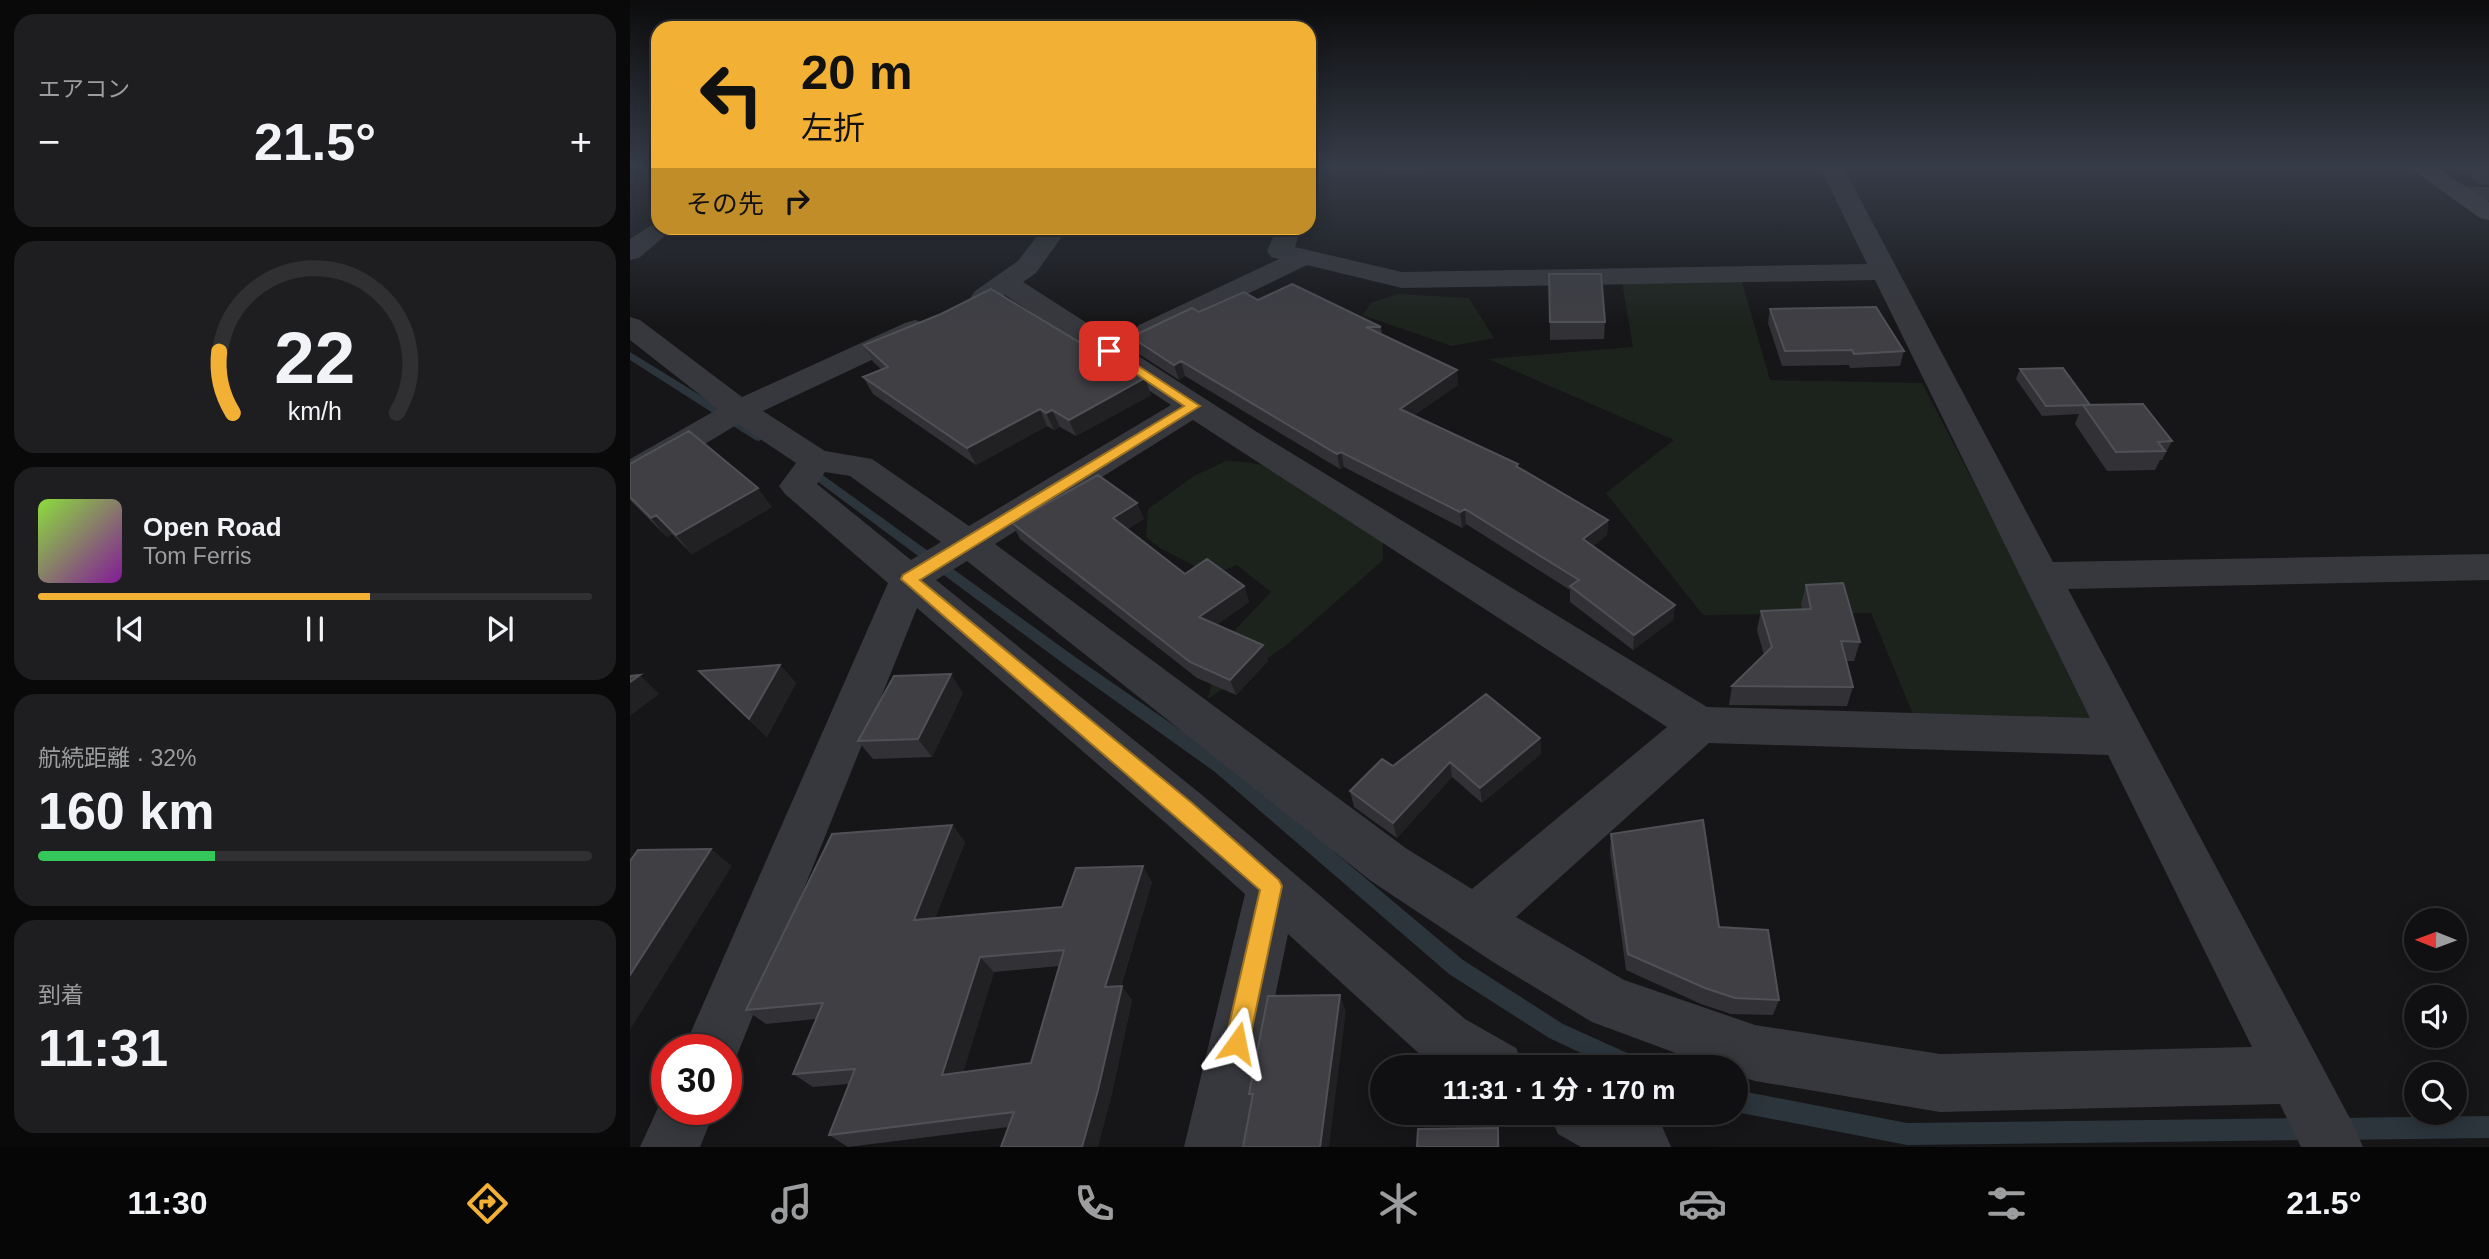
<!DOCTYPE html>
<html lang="ja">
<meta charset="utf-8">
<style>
:root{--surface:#101012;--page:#1e1e20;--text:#f1f3f6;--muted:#9c9d9f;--line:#303032;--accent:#f2b134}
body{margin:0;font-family:Arial,"Noto Sans JP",sans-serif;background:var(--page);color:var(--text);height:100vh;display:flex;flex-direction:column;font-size:26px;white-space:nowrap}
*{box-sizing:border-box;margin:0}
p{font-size:23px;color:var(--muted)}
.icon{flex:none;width:38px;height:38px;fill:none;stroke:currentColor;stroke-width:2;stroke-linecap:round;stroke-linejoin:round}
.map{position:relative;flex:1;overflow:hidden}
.sheet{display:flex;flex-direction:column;gap:14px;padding:14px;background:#09090a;width:630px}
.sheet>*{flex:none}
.top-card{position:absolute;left:21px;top:21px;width:665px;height:214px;border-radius:21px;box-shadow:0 4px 18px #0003,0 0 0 2px var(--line);background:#f2b134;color:#111;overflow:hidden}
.needle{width:46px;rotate:271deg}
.fabs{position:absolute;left:1774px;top:908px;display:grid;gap:14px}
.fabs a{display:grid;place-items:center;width:63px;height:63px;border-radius:50%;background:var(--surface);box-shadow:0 4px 18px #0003,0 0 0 2px var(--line);font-size:35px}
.speed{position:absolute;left:21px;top:1034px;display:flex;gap:14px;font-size:35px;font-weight:700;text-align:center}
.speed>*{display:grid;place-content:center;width:91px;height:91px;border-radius:50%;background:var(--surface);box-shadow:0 4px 18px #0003,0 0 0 2px var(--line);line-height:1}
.speed .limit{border:10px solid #d22;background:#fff;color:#111}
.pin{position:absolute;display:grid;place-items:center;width:60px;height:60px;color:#fff;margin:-30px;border-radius:14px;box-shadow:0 4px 10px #0006}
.me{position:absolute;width:77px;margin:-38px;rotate:12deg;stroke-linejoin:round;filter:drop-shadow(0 0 5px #0008)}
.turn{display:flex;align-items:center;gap:24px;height:147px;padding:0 35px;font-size:32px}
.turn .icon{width:91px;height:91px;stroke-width:2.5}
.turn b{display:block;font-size:49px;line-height:60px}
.then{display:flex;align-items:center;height:66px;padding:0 35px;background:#0003;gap:14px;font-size:26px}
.big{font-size:52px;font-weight:700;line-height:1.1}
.sheet .tile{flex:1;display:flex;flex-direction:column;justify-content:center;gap:10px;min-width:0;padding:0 24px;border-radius:21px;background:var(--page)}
.sheet .dial{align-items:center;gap:0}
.dial svg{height:182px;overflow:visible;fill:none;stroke:var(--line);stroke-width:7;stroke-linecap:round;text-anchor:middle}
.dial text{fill:var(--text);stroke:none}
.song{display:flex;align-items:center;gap:21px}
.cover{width:84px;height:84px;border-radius:10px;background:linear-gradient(135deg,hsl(90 70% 55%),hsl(290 70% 35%))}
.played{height:7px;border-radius:4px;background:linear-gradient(90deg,var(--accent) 60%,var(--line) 60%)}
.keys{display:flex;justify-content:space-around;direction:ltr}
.heat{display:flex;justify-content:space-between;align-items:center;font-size:38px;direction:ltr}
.charge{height:10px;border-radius:5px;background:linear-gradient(90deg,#34c759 32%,var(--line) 0)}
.trip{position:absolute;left:740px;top:1055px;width:378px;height:70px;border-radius:35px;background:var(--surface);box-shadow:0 4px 18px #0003,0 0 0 2px var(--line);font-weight:700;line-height:70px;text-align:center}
.tab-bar{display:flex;height:112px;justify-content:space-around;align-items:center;background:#060607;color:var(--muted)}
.tab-bar .icon{width:49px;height:49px}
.tab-bar .selected{color:var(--accent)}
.tab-bar b{font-size:32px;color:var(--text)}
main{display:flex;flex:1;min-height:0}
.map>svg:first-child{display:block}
</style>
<main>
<section class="sheet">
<div class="tile"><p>エアコン</p>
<div class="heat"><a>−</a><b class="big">21.5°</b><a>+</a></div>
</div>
<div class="tile dial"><svg viewBox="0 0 100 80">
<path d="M14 69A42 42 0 1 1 86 69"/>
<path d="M14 69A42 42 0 0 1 8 42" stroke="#f2b134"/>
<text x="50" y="56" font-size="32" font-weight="700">22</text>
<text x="50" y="72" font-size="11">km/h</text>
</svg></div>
<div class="tile">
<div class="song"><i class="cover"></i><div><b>Open Road</b><p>Tom Ferris</p></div></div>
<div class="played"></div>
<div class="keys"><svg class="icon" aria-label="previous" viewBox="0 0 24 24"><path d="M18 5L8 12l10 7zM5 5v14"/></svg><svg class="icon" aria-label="pause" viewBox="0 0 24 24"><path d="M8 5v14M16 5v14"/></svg><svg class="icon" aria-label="next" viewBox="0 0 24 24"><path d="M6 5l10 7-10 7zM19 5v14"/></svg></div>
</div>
<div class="tile"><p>航続距離 · 32%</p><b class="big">160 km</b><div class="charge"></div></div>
<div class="tile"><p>到着</p><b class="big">11:31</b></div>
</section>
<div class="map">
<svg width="1859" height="1147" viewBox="0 0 1859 1147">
<rect width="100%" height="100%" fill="#161618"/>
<!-- green -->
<path fill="#1c231d" d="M 1110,275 L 1140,380 L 1292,383 L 1476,737 L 1290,731 L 1241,613 L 1073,615 L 976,493 L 1044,440 L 858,359 L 1003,347 L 991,276 Z
M 768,294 L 839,298 L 864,338 L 822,346 L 732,315 L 741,303 Z
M 596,461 C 661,462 699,492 752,525 L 753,560 L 658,644 L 578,699 L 589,647 L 641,592 L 607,565 L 582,575 L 530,548 L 516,537 L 518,509 L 564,476 Z"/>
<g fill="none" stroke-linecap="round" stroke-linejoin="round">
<!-- stream -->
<path fill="#2c353c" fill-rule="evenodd" d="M 0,352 L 133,434 L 135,437 L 129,441 L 125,440 L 0,360 Z
M 176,463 L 448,659 L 597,762 L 833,960 L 933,1024 L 1015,1061 L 1018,1068 L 983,1068 L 919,1038 L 819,974 L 585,772 L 438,667 L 172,470 L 170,467 L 172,464 Z
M 1106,1090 L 1277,1123 L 1679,1118 L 1687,1121 L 1690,1129 L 1687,1137 L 1679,1140 L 1277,1145 L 1106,1112 Z
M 1859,1116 L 1859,1138 L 1706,1140 L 1698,1137 L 1695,1129 L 1698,1121 L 1706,1118 Z"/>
<!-- street -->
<path fill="#37383d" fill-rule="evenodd" d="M 679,165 L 691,165 L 687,173 L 679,175 Z
M 1189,165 L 1212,165 L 1423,562 L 1859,554 L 1859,580 L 1438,589 L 1724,1126 L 1733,1147 L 1671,1147 L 1650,1104 L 1310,1112 L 1125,1081 L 1106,1075 L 1106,1068 L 1086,1068 L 962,1022 L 863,962 L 741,881 L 337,561 L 306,580 L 572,795 L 835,1019 L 886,1048 L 895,1068 L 810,1068 L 795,1059 L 658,934 L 614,1147 L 554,1147 L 615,894 L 538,825 L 287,608 L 101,1070 L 96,1072 L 96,1050 L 53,1050 L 258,583 L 155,494 L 149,486 L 166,463 L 108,424 L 12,482 L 0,485 L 0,459 L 88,409 L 0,340 L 0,317 L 10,320 L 112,397 L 275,323 L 285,320 L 295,323 L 300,329 L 295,335 L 133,411 L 195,451 L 242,459 L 339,526 L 541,405 L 375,295 C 365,303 358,306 345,303 L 341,297 L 345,291 L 388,261 L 413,228 L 438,228 L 406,273 L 393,282 L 627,432 L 1077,707 L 1460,718 L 1245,280 L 772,288 L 677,265 L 529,337 L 519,340 L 509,337 L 504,331 L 509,325 L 649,259 L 641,257 L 637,251 L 647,228 L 671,228 L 665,247 L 772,272 L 1237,264 ZM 563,420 L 603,446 L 1037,727 L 842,889 L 777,849 L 365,544 ZM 195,472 L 220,476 L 311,542 L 281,560 L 187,484 ZM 1079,743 L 1478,755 L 1622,1047 L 1310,1054 L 1125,1025 L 994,980 L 886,917 Z
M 1831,187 L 1859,187 L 1859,201 L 1823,199 L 1819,194 L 1823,189 Z
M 28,221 L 28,228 L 44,228 L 9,258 L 0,260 L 0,239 Z
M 37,1088 L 37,1110 L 85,1110 L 70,1147 L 10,1147 Z
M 919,1113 L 1009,1113 L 1032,1126 L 1041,1147 L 951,1147 L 928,1134 Z"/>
<!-- secondary -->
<path fill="#45474d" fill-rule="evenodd" d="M 1776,165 L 1803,165 L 1859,202 L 1859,220 L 1850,218 Z"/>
</g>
<!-- wall -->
<path fill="#323236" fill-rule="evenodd" d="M 752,165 L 792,165 L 792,171 L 752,171 Z
M 1820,165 L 1859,165 L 1859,185 L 1850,184 Z
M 919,274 L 975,322 L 974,339 L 920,340 Z
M 628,300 L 751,327 L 752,335 L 828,385 L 784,415 L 888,464 L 888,468 L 978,520 L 977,535 L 963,546 L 1045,605 L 1043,620 L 1003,650 L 940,602 L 940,590 L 836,524 L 832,528 L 714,467 L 710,469 L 555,376 L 549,380 L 506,352 L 501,337 L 569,312 Z
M 1140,309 L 1274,351 L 1270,366 L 1220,368 L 1219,365 L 1152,366 L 1138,323 Z
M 234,345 L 464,351 L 515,378 L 521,395 L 446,436 L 430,427 L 424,430 L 417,426 L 346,465 L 243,394 L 233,377 L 251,369 L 243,362 Z
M 1390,369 L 1460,405 L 1542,441 L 1532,460 L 1530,460 L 1525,470 L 1477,471 L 1445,424 L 1449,414 L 1412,416 L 1386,379 Z
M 0,464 L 142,507 L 62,554 L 42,534 L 37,537 L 0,500 Z
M 514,519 L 497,529 L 555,574 L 614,586 L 619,602 L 586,625 L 633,645 L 638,661 L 606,695 L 567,678 L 390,539 L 382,523 Z
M 1176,585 L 1230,642 L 1224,661 L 1216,661 L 1223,687 L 1217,706 L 1099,705 L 1102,686 L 1134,655 L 1127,630 L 1131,611 L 1172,610 L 1171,604 Z
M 150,665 L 166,683 L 137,737 L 87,689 L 69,671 Z
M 333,693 L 302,757 L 243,759 L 228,741 Z
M 910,738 L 911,754 L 852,803 L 822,777 L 767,838 L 724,807 L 720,791 L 763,766 Z
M 322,825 L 335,842 L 305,918 L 432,907 L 522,882 L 491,986 L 502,1000 L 480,1102 L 378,1127 L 218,1147 L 199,1135 L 219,1084 L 183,1087 L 163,1074 L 186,1019 L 136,1024 L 116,1010 ZM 429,966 L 401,1063 L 333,1072 L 364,972 Z
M 981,834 L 1089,927 L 1149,1000 L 1143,1015 L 1101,1014 L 1071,1004 L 996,970 L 980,852 Z"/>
<!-- shaded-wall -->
<path fill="#212124" d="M 551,361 L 555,376 L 549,380 L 544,365 Z
M 827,370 L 828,385 L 772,424 L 770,409 Z
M 515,378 L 521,395 L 446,436 L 439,420 Z
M 410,409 L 417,426 L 346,465 L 337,448 Z
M 422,410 L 430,427 L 424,430 L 416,413 Z
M 711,452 L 714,467 L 710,469 L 707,454 Z
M 128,488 L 142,507 L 62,554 L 46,535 Z
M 507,503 L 514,519 L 489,534 L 483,518 Z
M 835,509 L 836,524 L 832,528 L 830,512 Z
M 26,515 L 42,534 L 37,537 L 21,518 Z
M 978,520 L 977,535 L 952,555 L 953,539 Z
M 614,586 L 619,602 L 575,633 L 569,617 Z
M 1045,605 L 1043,620 L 1003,650 L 1004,635 Z
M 633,645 L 638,661 L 606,695 L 600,680 Z
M 150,665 L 166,683 L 137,737 L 119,719 Z
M 321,674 L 333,693 L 302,757 L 288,739 Z
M 10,675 L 29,694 L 0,716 L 0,682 Z
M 910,738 L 911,754 L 852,803 L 850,788 Z
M 820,762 L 822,777 L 767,838 L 763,823 Z
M 322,825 L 335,842 L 299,935 L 284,920 Z
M 81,849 L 102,866 L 0,1030 L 0,975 Z
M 513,866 L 522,882 L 486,1001 L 475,987 Z
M 350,957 L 364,972 L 328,1088 L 312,1075 Z
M 492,986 L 502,1000 L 480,1102 L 468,1147 L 452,1147 Z
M 710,995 L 716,1011 L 699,1147 L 690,1147 Z
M 868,1128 L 870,1141 L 870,1147 L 868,1147 Z"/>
<!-- building -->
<path fill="#3f3f44" stroke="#4f5156" stroke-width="2" fill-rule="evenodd" d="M 919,274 L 971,274 L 975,322 L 920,322 Z
M 662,284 L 751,327 L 736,327 L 827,370 L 770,409 L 888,464 L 886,466 L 978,520 L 953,539 L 1045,605 L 1004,635 L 940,586 L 949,580 L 835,509 L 830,512 L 711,452 L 707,454 L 551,361 L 544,365 L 501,337 L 562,308 L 569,312 L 614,292 L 628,300 Z
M 361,289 L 464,351 L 469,348 L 515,378 L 439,420 L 422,410 L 416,413 L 410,409 L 337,448 L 233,377 L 258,367 L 234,345 L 311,314 Z
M 1246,307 L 1274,351 L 1224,354 L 1222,350 L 1155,351 L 1140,309 Z
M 1433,368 L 1460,405 L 1416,406 L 1390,369 Z
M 1513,404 L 1542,441 L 1528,442 L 1535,451 L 1486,452 L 1453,405 Z
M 59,431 L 128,488 L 46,535 L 26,515 L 21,518 L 0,497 L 0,464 Z
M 468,475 L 507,503 L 483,518 L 555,574 L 577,559 L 614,586 L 569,617 L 633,645 L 600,680 L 560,662 L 382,523 Z
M 1213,583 L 1230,642 L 1211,641 L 1223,687 L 1102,686 L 1142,647 L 1131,611 L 1181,609 L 1176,585 Z
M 150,665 L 119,719 L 69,671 Z
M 321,674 L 288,739 L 228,741 L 264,676 Z
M 10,675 L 0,682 L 0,676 Z
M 856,694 L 910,738 L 850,788 L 820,762 L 763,823 L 720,791 L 752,759 L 763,766 Z
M 1073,820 L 1089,927 L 1138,930 L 1149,1000 L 1105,998 L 1075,988 L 998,954 L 981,834 Z
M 322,825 L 284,920 L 432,907 L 446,868 L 513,866 L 475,987 L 492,986 L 468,1090 L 452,1147 L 371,1147 L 384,1112 L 199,1135 L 225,1069 L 163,1074 L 193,1003 L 116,1010 L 202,834 ZM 434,950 L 401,1063 L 312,1075 L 350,957 Z
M 81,849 L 0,975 L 0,861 L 8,850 Z
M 710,995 L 690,1147 L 613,1147 L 623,1094 L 619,1094 L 638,996 Z
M 868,1128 L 868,1147 L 787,1147 L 788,1129 Z"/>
<!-- sky -->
<linearGradient id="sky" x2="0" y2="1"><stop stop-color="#0c0c0d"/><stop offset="0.51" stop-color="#363c48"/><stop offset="1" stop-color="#363c48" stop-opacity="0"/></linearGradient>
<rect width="1859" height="326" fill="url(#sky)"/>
<!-- route -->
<path fill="#f2b134" stroke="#9d7322" stroke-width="2" d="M 479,347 L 570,406 L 290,580 L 562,803 L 649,880 L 652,886 L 619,1043 L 615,1051 L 607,1055 L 599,1051 L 595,1043 L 630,890 L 271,579 L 273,575 L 554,406 L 475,353 L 475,348 Z"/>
</svg>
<div class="fabs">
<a><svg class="needle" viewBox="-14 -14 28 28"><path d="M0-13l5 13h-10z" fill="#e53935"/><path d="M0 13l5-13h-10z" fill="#9c9d9f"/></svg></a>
<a><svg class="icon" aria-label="sound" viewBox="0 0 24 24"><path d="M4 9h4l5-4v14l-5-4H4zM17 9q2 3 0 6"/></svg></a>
<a><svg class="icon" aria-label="search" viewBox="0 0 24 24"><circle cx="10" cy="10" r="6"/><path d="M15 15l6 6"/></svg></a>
</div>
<div class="speed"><div class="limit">30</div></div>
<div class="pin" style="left:479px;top:351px;background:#d93025"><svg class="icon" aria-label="arrive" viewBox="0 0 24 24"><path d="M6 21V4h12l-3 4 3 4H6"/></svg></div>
<svg class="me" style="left:607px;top:1043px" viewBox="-20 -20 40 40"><path d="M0-17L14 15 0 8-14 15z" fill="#f2b134" stroke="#fff" stroke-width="4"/></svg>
<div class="trip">11:31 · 1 分 · 170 m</div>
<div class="top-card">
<div class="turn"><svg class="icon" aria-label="left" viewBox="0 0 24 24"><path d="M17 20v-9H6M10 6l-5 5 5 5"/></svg><div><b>20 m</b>左折</div></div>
<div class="then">その先<svg class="icon" aria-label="right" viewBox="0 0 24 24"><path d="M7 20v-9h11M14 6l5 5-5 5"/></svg></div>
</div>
</div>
</main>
<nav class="tab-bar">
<b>11:30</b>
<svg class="icon selected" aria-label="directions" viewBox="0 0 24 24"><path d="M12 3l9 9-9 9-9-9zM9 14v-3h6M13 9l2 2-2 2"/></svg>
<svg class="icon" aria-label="music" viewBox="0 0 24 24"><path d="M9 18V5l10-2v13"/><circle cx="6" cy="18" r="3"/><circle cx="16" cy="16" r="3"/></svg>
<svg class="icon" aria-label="phone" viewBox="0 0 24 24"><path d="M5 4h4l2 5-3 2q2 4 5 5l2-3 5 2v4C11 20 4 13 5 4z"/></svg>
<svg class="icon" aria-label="climate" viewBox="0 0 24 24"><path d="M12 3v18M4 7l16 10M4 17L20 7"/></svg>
<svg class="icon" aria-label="car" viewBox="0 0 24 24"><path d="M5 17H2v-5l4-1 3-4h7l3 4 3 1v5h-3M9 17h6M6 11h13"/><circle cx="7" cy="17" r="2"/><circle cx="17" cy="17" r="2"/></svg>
<svg class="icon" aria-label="filters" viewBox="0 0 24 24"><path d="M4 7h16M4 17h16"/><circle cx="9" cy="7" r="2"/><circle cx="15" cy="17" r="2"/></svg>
<b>21.5°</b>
</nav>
